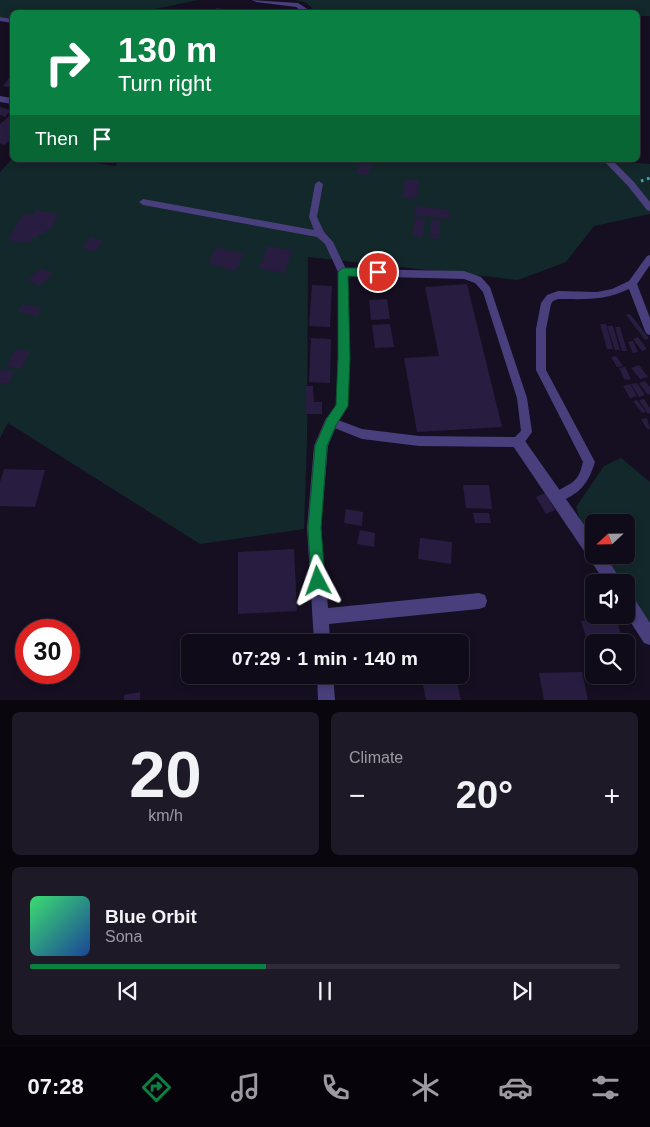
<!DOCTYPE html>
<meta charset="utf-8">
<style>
:root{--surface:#100b19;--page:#1e1926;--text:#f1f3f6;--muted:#9c9ba2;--line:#302b38;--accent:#0b8043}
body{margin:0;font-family:Arial,sans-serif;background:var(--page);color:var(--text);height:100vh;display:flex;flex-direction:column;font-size:19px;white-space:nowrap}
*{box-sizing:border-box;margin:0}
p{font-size:16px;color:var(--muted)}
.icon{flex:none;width:28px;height:28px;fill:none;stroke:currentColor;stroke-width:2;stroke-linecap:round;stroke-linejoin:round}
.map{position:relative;height:700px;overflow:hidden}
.drawer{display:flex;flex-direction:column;gap:12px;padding:12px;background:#09060e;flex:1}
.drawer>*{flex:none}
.banner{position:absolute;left:10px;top:10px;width:630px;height:152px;border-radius:8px;box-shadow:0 2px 8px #0003,0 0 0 1px var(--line);background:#0b8043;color:#fff;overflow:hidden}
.needle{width:32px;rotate:248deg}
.tools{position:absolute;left:585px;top:514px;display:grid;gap:10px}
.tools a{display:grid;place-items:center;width:50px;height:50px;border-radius:8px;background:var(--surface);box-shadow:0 2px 8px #0003,0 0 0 1px var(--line);font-size:25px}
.speed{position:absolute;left:15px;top:619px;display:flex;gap:10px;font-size:25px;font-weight:700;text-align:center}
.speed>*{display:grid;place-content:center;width:65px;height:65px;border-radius:50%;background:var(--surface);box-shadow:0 2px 8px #0003,0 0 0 1px var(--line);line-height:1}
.speed .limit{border:8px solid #d22;background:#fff;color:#111}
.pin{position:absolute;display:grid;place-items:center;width:42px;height:42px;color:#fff;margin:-21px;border:2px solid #fff;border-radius:50%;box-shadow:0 1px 5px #0007}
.me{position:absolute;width:55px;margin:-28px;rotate:356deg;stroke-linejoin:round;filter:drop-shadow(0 0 4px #0008)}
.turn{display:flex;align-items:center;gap:18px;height:105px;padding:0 25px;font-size:22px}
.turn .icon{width:65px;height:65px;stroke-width:2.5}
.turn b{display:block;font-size:35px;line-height:42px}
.then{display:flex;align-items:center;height:48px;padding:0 25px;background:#0003;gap:10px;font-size:19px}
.big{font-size:38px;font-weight:600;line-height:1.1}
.drawer .card{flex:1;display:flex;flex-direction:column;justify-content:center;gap:8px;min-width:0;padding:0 18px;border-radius:8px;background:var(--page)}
.drawer .dial{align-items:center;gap:0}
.dial b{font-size:65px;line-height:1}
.song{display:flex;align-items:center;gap:15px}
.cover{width:60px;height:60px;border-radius:8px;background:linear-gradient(135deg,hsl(140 70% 55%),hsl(220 70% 35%))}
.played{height:5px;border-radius:2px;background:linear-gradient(90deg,var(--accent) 40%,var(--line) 40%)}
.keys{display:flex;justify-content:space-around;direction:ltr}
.heat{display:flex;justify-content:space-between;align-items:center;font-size:28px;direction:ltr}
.drawer .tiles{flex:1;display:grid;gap:12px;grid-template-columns:1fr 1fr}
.card:last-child{grid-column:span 2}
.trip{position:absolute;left:181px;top:634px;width:288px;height:50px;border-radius:8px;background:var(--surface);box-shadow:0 2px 8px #0003,0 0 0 1px var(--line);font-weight:600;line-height:50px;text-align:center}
.tabs{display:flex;height:80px;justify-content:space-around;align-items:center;background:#06040a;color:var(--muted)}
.tabs .icon{width:35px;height:35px}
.tabs .selected{color:var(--accent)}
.tabs b{font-size:22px;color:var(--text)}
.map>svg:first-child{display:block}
</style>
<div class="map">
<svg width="650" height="700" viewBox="0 0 650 700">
<rect width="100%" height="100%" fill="#150f21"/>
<!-- green -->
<path fill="#13282a" d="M 0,0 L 198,0 L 155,9 L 152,12 L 12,12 L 12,22 L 0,20 Z
M 294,0 L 650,0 L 650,16 L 638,16 L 638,12 L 314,12 C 310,3 303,1 294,0 Z
M 12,159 L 74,160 L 116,166 L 118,160 L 599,160 L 650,164 L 650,214 L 594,226 L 566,262 L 518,280 L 308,257 L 307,439 L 304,529 L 200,544 L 8,423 L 0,438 L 0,172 Z
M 621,458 L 650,482 L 650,624 L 626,590 L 626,582 L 621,582 L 602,555 L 626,555 L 626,522 L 594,522 L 594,543 L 583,528 L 576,507 L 604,466 Z"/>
<!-- building -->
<path fill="#281d40" d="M 216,8 L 243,11 L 243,12 L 213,12 Z
M 10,77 L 12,78 L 12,88 L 3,86 Z
M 0,107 L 11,110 L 5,117 L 0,115 Z
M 12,114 L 12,139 L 4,145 L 0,143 L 0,124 Z
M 360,163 L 372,166 L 367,175 L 356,173 Z
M 405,179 L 419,180 L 417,199 L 402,197 Z
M 415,206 L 450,210 L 449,219 L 414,215 Z
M 35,210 L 59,214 L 50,230 L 42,228 L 47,230 L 45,234 L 40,234 L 37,238 L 32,238 L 29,243 L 8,240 L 24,213 L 33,215 Z
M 415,217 L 425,219 L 423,237 L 412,236 Z
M 431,219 L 440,220 L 440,239 L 430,238 Z
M 91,237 L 103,241 L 94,252 L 82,248 Z
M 267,246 L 292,250 L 285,273 L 259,269 Z
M 217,247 L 244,254 L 235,271 L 208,263 Z
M 41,268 L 53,274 L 40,286 L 28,280 Z
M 467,284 L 502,427 L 417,432 L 404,358 L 439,356 L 425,287 Z
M 312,285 L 332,286 L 330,327 L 309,326 Z
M 387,299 L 390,319 L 371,320 L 369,300 Z
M 23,304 L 42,308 L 37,316 L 18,312 Z
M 630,314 L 649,338 L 645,340 L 626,315 Z
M 390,324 L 394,347 L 375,348 L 372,325 Z
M 600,324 L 606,324 L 613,349 L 607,349 Z
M 607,326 L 613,326 L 620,350 L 615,350 Z
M 615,327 L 620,327 L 627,351 L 622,351 Z
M 638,337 L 647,349 L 642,351 L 633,339 Z
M 311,338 L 331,339 L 330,383 L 309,382 Z
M 633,341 L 638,352 L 633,353 L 628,342 Z
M 15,349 L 30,351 L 21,369 L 6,366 Z
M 616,356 L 623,366 L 617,367 L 611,357 Z
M 639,365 L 648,377 L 640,379 L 631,368 Z
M 625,367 L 631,379 L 625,380 L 619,368 Z
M 0,369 L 14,371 L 9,384 L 0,383 Z
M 645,381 L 650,387 L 650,394 L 648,395 L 639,383 Z
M 637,383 L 645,395 L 639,397 L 631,384 Z
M 630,384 L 637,396 L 630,398 L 623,386 Z
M 306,386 L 313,386 L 314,402 L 322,402 L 322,414 L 306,414 Z
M 644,399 L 650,408 L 650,413 L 648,414 L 639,400 Z
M 637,400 L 646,412 L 642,413 L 633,401 Z
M 647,418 L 650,429 L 647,429 L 641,419 Z
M 4,469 L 45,470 L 35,507 L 0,506 L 0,482 Z
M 463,485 L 489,485 L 492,509 L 466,508 Z
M 545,493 L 555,510 L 546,514 L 536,497 Z
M 346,509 L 363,512 L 362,526 L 344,523 Z
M 473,513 L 489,513 L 491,523 L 475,523 Z
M 360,530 L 375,533 L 374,547 L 357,544 Z
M 420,538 L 452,542 L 451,564 L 418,559 Z
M 294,549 L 297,611 L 238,614 L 238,552 Z
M 615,617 L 624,642 L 594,642 L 593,659 L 581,621 Z
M 626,649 L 627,649 L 635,672 L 626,674 Z
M 582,672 L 588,700 L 544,700 L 539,673 Z
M 421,675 L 455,675 L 461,700 L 426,700 Z
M 140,692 L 140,700 L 124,700 L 124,695 Z"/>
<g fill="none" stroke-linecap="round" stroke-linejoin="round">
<!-- path-far1 -->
<path stroke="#39a3a9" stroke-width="2.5" stroke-dasharray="2 2.5" stroke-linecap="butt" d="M 647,179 L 650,178"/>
<!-- path -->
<path stroke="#39a3a9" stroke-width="3" stroke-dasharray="2.5 4" stroke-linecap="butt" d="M 641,181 L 650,178"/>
<!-- lane -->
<path fill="#483f7c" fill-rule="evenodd" d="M 603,160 L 612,160 L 634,182 L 650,202 L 650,211 L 647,210 L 628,186 Z
M 319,181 L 323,184 L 317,217 L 324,232 L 333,242 L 346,269 L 464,271 L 481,277 L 490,287 L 527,398 L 532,432 L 522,446 L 518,447 L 419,446 L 362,439 L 327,425 L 326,422 L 337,405 L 339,359 L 338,272 L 325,244 L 317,237 L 143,205 L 139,202 L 143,199 L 314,230 L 309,217 L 315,184 ZM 348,276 L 464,279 L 475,283 L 483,292 L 517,398 L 521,431 L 515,437 L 419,436 L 362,429 L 338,420 L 347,406 L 349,359 Z
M 650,255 L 650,265 L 637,284 L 650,318 L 650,335 L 647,334 L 645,331 L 629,289 C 603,301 586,299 558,299 L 553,301 L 551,304 L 546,329 L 546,370 L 595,462 C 588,484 580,494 558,502 L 554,501 L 552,497 C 556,489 568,487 575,480 C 580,475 581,469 583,462 L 536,370 L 536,329 L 541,303 L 547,295 L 558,291 L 597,292 L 612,289 L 629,281 L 647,256 Z"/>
<!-- street -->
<path fill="#483f7c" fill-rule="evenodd" d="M 252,0 L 298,3 L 312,12 L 303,12 L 296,7 L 256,2 Z
M 0,17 L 12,19 L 12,23 L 0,21 Z
M 0,96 L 12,98 L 12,104 L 0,102 Z
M 331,416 L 336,418 L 338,422 L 328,446 L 321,528 L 328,608 L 479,593 L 485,595 L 487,601 L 485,607 L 479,609 L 329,624 L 330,642 L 314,642 L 307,528 L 314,446 L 326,418 Z
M 518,436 L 523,438 L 594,539 L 594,555 L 605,555 L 622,582 L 605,582 L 513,446 L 511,442 L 513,438 Z
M 626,593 L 632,595 L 650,623 L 650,645 L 644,643 L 626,615 Z
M 317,675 L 333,675 L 335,700 L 318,700 Z"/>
</g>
<!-- route -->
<path fill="#0b8043" stroke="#07532c" d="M 343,268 L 378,268 L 383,272 L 378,277 L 348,276 L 350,358 L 348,406 L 336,425 L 327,446 L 321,528 L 325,581 L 323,586 L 318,588 L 313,586 L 311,581 L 308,528 L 315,446 L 327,418 L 336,405 L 338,358 L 338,272 Z"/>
</svg>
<div class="tools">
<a><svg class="needle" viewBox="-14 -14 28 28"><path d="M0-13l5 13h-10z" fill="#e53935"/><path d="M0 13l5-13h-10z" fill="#9c9ba2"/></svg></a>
<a><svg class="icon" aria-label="sound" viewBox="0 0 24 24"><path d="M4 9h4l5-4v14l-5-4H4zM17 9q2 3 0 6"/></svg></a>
<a><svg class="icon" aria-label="search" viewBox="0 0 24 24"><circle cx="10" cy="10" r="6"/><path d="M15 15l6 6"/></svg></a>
</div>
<div class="speed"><div class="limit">30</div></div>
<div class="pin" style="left:378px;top:272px;background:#d93025"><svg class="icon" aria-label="arrive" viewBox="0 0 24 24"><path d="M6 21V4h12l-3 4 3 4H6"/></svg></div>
<svg class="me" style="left:318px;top:581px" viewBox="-20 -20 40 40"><path d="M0-17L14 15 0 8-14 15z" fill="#0b8043" stroke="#fff" stroke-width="4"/></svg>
<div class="trip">07:29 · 1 min · 140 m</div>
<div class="banner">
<div class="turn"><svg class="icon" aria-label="right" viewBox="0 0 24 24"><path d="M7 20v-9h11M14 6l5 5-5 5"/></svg><div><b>130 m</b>Turn right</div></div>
<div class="then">Then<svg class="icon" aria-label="arrive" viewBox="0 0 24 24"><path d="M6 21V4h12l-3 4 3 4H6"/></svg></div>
</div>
</div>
<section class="drawer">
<div class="tiles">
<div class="card dial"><b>20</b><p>km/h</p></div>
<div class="card"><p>Climate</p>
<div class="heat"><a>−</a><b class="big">20°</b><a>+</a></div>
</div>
<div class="card">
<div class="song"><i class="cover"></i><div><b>Blue Orbit</b><p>Sona</p></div></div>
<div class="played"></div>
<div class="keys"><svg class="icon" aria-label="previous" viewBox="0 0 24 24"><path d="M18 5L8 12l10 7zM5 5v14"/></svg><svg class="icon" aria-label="pause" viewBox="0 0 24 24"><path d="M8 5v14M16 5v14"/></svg><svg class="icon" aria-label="next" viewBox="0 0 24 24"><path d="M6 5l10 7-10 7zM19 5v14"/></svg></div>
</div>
</div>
</section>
<nav class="tabs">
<b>07:28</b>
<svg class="icon selected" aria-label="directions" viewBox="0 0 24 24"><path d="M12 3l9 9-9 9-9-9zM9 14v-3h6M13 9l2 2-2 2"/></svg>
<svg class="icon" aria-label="music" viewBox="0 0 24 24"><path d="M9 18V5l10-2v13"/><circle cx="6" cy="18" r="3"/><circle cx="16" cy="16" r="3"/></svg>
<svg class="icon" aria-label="phone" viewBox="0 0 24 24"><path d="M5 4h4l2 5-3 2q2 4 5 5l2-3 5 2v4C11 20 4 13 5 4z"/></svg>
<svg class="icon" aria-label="climate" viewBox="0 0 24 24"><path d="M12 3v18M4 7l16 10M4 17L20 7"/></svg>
<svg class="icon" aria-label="car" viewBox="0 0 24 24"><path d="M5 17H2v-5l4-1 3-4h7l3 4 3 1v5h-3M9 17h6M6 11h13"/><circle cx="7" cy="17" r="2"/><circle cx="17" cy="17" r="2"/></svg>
<svg class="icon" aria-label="filters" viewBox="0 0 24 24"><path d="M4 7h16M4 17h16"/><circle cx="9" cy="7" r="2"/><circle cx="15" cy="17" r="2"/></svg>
</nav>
